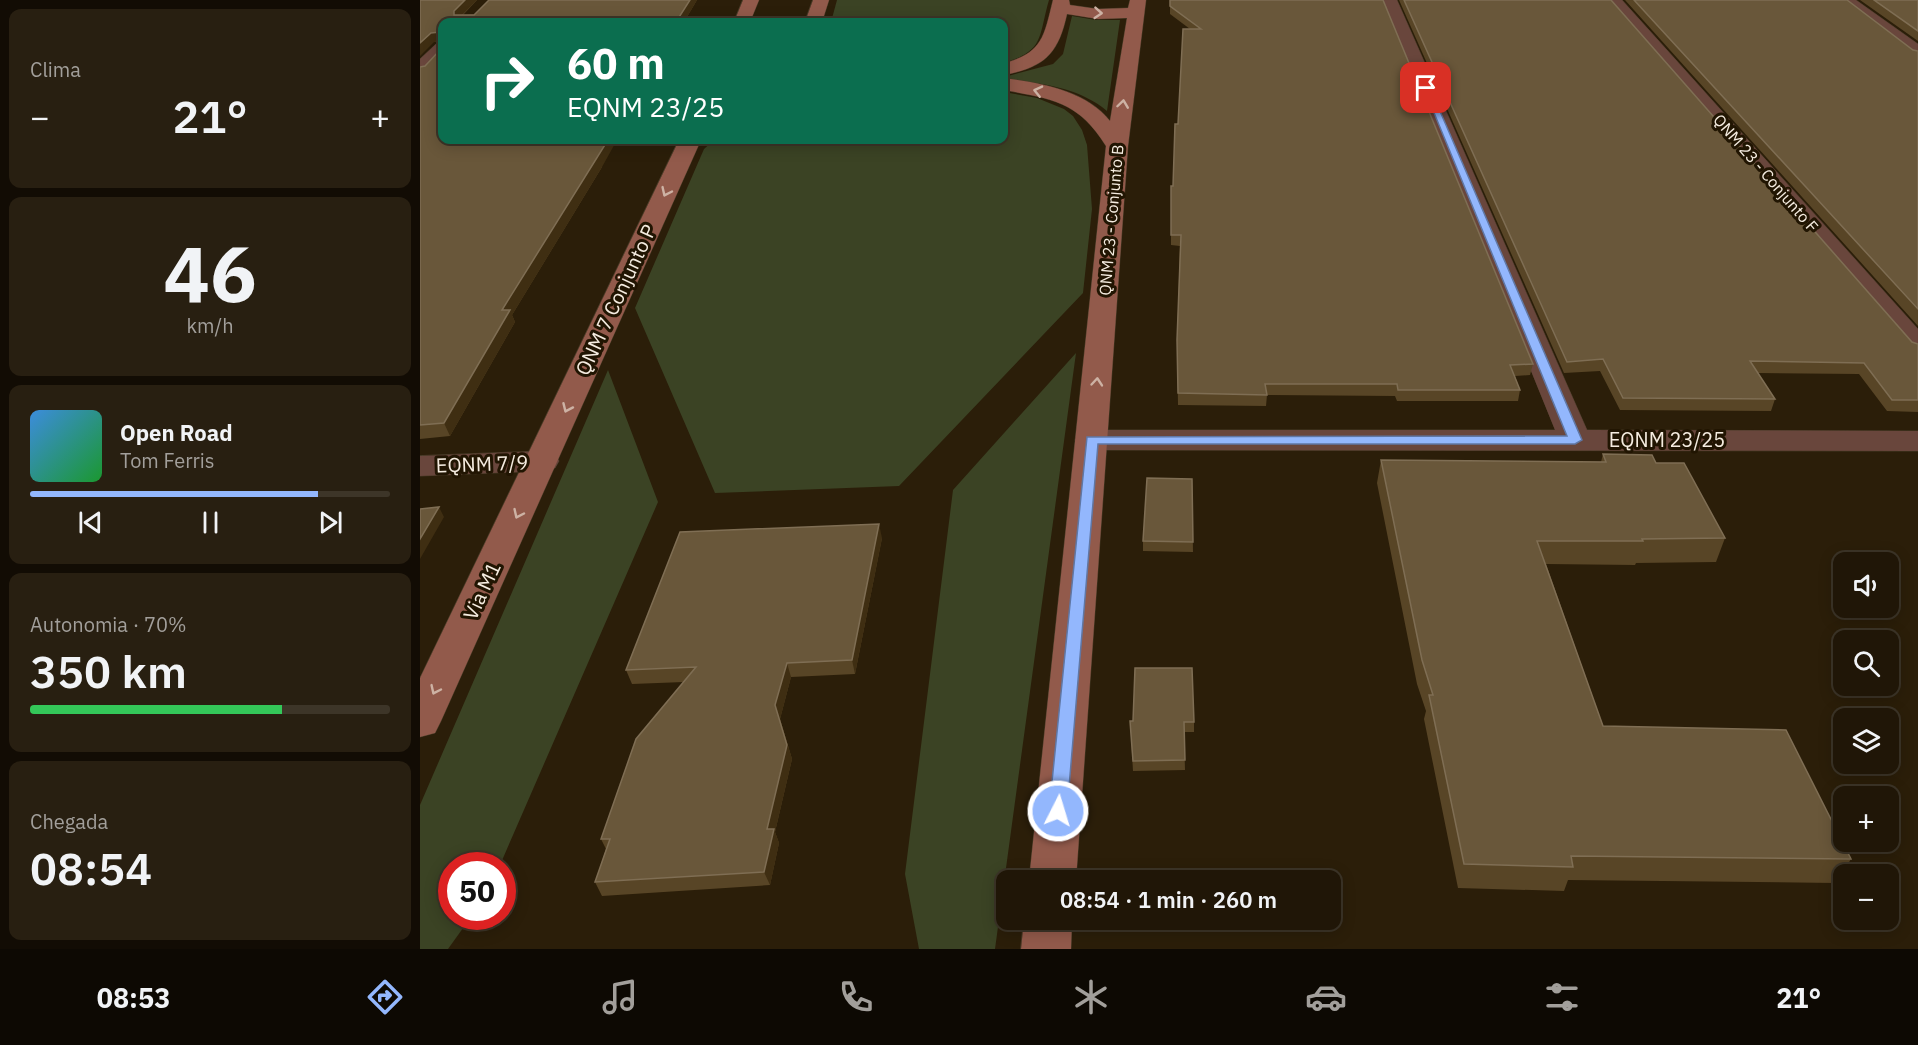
<!DOCTYPE html>
<html lang="pt">
<meta charset="utf-8">
<style>
:root{--surface:#201607;--page:#281f11;--text:#f1f3f6;--muted:#a29f9b;--line:#3d3528;--accent:#93b7fd}
body{margin:0;font-family:"IBM Plex Sans",sans-serif;background:var(--page);color:var(--text);height:100vh;display:flex;flex-direction:column;font-size:22px;white-space:nowrap}
*{box-sizing:border-box;margin:0}
p{font-size:20px;color:var(--muted)}
.icon{flex:none;width:33px;height:33px;fill:none;stroke:currentColor;stroke-width:2;stroke-linecap:round;stroke-linejoin:round}
.map{position:relative;flex:1;overflow:hidden}
.side{display:flex;flex-direction:column;gap:9px;padding:9px;background:#120c04;width:420px}
.side>*{flex:none}
.top-card{position:absolute;left:18px;top:18px;width:570px;height:126px;border-radius:12px;box-shadow:0 3px 15px #0003,0 0 0 2px var(--line);background:#0b6e4f;color:#fff;overflow:hidden}
.tools{position:absolute;left:1413px;top:552px;display:grid;gap:12px}
.tools a{display:grid;place-items:center;width:66px;height:66px;border-radius:12px;background:var(--surface);box-shadow:0 3px 15px #0003,0 0 0 2px var(--line);font-size:30px}
.speed{position:absolute;left:18px;top:852px;display:flex;gap:12px;font-size:30px;font-weight:700;text-align:center}
.speed>*{display:grid;place-content:center;width:78px;height:78px;border-radius:50%;background:var(--surface);box-shadow:0 3px 15px #0003,0 0 0 2px var(--line);line-height:1}
.speed .limit{border:9px solid #d22;background:#fff;color:#111}
.pin{position:absolute;display:grid;place-items:center;width:51px;height:51px;color:#fff;margin:-26px;border-radius:12px;box-shadow:0 3px 9px #0006}
.me{position:absolute;width:66px;margin:-33px;rotate:5deg;stroke-linejoin:round;filter:drop-shadow(0 0 4px #0008)}
.turn{display:flex;align-items:center;gap:21px;height:126px;padding:0 30px;font-size:27px}
.turn .icon{width:78px;height:78px;stroke-width:2.5}
.turn b{display:block;font-size:42px;line-height:51px}
.big{font-size:45px;font-weight:600;line-height:1.1}
.side .widget{flex:1;display:flex;flex-direction:column;justify-content:center;gap:9px;min-width:0;padding:0 21px;border-radius:12px;background:var(--page)}
.side .dial{align-items:center;gap:0}
.dial b{font-size:78px;line-height:1}
.song{display:flex;align-items:center;gap:18px}
.cover{width:72px;height:72px;border-radius:9px;background:linear-gradient(135deg,hsl(210 70% 55%),hsl(130 70% 35%))}
.played{height:6px;border-radius:3px;background:linear-gradient(90deg,var(--accent) 80%,var(--line) 80%)}
.keys{display:flex;justify-content:space-around;direction:ltr}
.heat{display:flex;justify-content:space-between;align-items:center;font-size:33px;direction:ltr}
.charge{height:9px;border-radius:4px;background:linear-gradient(90deg,#34c759 70%,var(--line) 0)}
.trip{position:absolute;left:576px;top:870px;width:345px;height:60px;border-radius:12px;background:var(--surface);box-shadow:0 3px 15px #0003,0 0 0 2px var(--line);font-weight:600;line-height:60px;text-align:center}
.tab-bar{display:flex;height:96px;justify-content:space-around;align-items:center;background:#0d0903;color:var(--muted)}
.tab-bar .icon{width:42px;height:42px}
.tab-bar .on{color:var(--accent)}
.tab-bar b{font-size:27px;color:var(--text)}
main{display:flex;flex:1;min-height:0}
.map>svg:first-child{display:block}
</style>
<main>
<section class="side">
<div class="widget"><p>Clima</p>
<div class="heat"><a>−</a><b class="big">21°</b><a>+</a></div>
</div>
<div class="widget dial"><b>46</b><p>km/h</p></div>
<div class="widget">
<div class="song"><i class="cover"></i><div><b>Open Road</b><p>Tom Ferris</p></div></div>
<div class="played"></div>
<div class="keys"><svg class="icon" aria-label="previous" viewBox="0 0 24 24"><path d="M18 5L8 12l10 7zM5 5v14"/></svg><svg class="icon" aria-label="pause" viewBox="0 0 24 24"><path d="M8 5v14M16 5v14"/></svg><svg class="icon" aria-label="next" viewBox="0 0 24 24"><path d="M6 5l10 7-10 7zM19 5v14"/></svg></div>
</div>
<div class="widget"><p>Autonomia · 70%</p><b class="big">350 km</b><div class="charge"></div></div>
<div class="widget"><p>Chegada</p><b class="big">08:54</b></div>
</section>
<div class="map">
<svg width="1498" height="949" viewBox="0 0 1498 949">
<rect width="100%" height="100%" fill="#2b1e09"/>
<!-- green -->
<path fill="#3b4324" d="M 417,0 L 629,0 C 618,38 625,50 584,63 L 584,22 L 411,22 Z
M 652,16 L 676,20 L 700,20 L 687,111 C 658,87 620,83 584,79 L 584,77 L 633,64 L 643,54 Z
M 584,92 L 617,98 L 644,109 L 653,116 L 662,130 L 667,145 L 672,209 L 663,293 L 479,486 L 295,493 L 215,308 L 284,149 L 294,140 L 584,140 Z
M 656,353 L 575,949 L 499,949 L 485,874 L 533,490 Z
M 188,370 L 238,502 L 80,865 L 32,866 L 32,916 L 51,917 L 28,949 L 0,949 L 0,805 Z"/>
<g fill="none" stroke-linecap="round" stroke-linejoin="round">
<!-- minor casing -->
<g stroke="#473b27" stroke-width="1">
<path id="minor" d="M 961,0 L 977,0 L 1167,430 L 1498,431 L 1498,451 L 671,450 L 660,447 L 655,440 L 660,433 L 671,430 L 1135,430 Z
M 1185,0 L 1202,0 L 1498,329 L 1498,355 L 1488,352 Z
M 1417,0 L 1436,0 L 1498,44 L 1498,59 L 1491,57 Z
M 22,43 L 22,58 L 7,74 L 0,76 L 0,59 L 16,44 Z
M 123,451 L 135,454 L 139,461 L 135,468 L 123,471 L 0,476 L 0,456 Z"/>
</g>
<!-- secondary casing -->
<g stroke="#473b27" stroke-width="1">
<path id="secondary" d="M 323,0 L 339,0 L 330,22 L 314,22 Z
M 393,0 L 409,0 L 402,22 L 385,22 Z
M 633,0 L 649,0 L 650,5 L 678,9 L 708,8 L 710,0 L 726,0 L 708,146 L 656,880 L 609,880 L 686,146 C 658,101 632,99 584,90 L 584,78 C 620,83 666,90 690,121 L 707,18 L 678,19 L 647,14 C 638,55 624,67 584,75 L 584,63 C 623,53 624,36 633,0 Z
M 259,140 L 281,140 L 21,721 L 15,733 L 0,737 L 0,678 Z
M 604,920 L 652,920 L 651,949 L 601,949 Z"/>
</g>
<!-- minor -->
<use href="#minor" fill="#69463c" fill-rule="evenodd"/>
<!-- secondary -->
<use href="#secondary" fill="#925a4b" fill-rule="evenodd"/>
</g>
<!-- wall -->
<path fill="#584526" d="M 0,0 L 57,0 L 43,15 L 277,0 L 264,22 L 22,22 L 182,167 L 92,315 L 95,322 L 30,436 L 0,439 L 0,67 L 5,66 L 20,50 L 20,42 L 14,42 Z
M 750,0 L 963,0 L 1113,364 L 1110,375 L 1095,376 L 1100,390 L 1098,401 L 977,401 L 975,396 L 847,395 L 846,406 L 758,405 L 757,340 L 760,246 L 751,245 L 751,186 L 753,186 L 758,124 L 770,29 L 750,14 Z
M 979,0 L 1191,0 L 1492,342 L 1498,344 L 1498,412 L 1467,411 L 1439,374 L 1338,373 L 1355,399 L 1351,411 L 1200,410 L 1180,371 L 1144,373 Z
M 1205,0 L 1427,0 L 1493,50 L 1498,51 L 1498,326 Z
M 1440,0 L 1498,0 L 1498,41 Z
M 1183,454 L 1236,463 L 1305,538 L 1296,562 L 1216,563 L 1215,565 L 1126,564 L 1183,726 L 1431,859 L 1416,883 L 1148,880 L 1144,891 L 1038,888 L 1004,719 L 1006,711 L 997,684 L 957,483 L 961,460 L 1181,462 Z
M 772,479 L 773,552 L 723,551 L 723,541 Z
M 462,538 L 435,674 L 371,677 L 360,719 L 372,759 L 355,832 L 359,843 L 350,885 L 182,896 L 175,882 L 186,849 L 181,839 L 264,682 L 212,684 L 206,670 Z
M 710,721 L 774,722 L 774,732 L 764,732 L 765,770 L 713,771 Z"/>
<!-- shaded-wall -->
<path fill="#3f2e12" d="M 45,0 L 57,0 L 37,20 L 34,15 L 34,11 Z
M 270,0 L 277,0 L 264,22 L 256,22 Z
M 20,32 L 22,41 L 14,42 L 0,56 L 0,43 L 11,33 Z
M 188,140 L 197,140 L 182,167 L 92,315 L 95,322 L 30,436 L 24,423 L 82,310 Z
M 19,507 L 24,517 L 0,559 L 0,539 Z
M 459,524 L 462,538 L 435,674 L 432,660 Z
M 367,663 L 371,677 L 360,719 L 372,759 L 355,832 L 359,843 L 350,885 L 344,872 L 355,705 Z"/>
<!-- building -->
<path fill="#69573a" stroke="#7f6e54" stroke-width="1.5" d="M 0,0 L 45,0 L 34,11 L 34,15 L 54,15 L 69,0 L 270,0 L 256,22 L 22,22 L 22,140 L 188,140 L 82,310 L 90,310 L 24,423 L 0,425 L 0,67 L 5,66 L 20,50 L 20,32 L 11,33 L 0,43 Z
M 750,0 L 963,0 L 1113,364 L 1090,365 L 1100,390 L 978,390 L 977,384 L 845,384 L 847,395 L 758,393 L 757,340 L 761,235 L 751,235 L 751,186 L 753,186 L 755,124 L 758,124 L 763,29 L 781,29 L 750,6 Z
M 984,0 L 1191,0 L 1492,342 L 1498,344 L 1498,400 L 1472,400 L 1444,363 L 1330,361 L 1355,399 L 1203,398 L 1183,359 L 1147,362 Z
M 1214,0 L 1427,0 L 1493,50 L 1498,51 L 1498,309 Z
M 1454,0 L 1498,0 L 1498,31 Z
M 1183,454 L 1232,455 L 1236,463 L 1264,463 L 1305,538 L 1222,539 L 1223,541 L 1117,541 L 1183,726 L 1366,730 L 1431,859 L 1151,856 L 1153,867 L 1044,864 L 1009,695 L 1013,695 L 1002,660 L 961,460 L 1186,462 Z
M 727,478 L 772,479 L 773,542 L 723,541 Z
M 19,507 L 0,539 L 0,509 Z
M 459,524 L 432,660 L 367,663 L 355,705 L 367,745 L 347,829 L 354,829 L 344,872 L 175,882 L 190,839 L 181,839 L 216,739 L 276,667 L 206,670 L 260,532 Z
M 715,668 L 772,668 L 774,722 L 764,722 L 765,760 L 713,761 L 710,721 L 713,721 Z"/>
<!-- one-way arrows -->
<defs><path id="oneway-chevron" d="M-2-3.5L2.5 0L-2 3.5" fill="none" stroke-width="1.6" stroke-linecap="round" stroke-linejoin="round" transform="scale(1.5)"/></defs>
<g stroke="#cdb2a4">
<use href="#oneway-chevron" transform="translate(678 13) rotate(4)"/>
<use href="#oneway-chevron" transform="translate(618 91) rotate(-167)"/>
<use href="#oneway-chevron" transform="translate(703 104) rotate(-82)"/>
<use href="#oneway-chevron" transform="translate(246 192) rotate(115)"/>
<use href="#oneway-chevron" transform="translate(677 382) rotate(-85)"/>
<use href="#oneway-chevron" transform="translate(147 408) rotate(114)"/>
<use href="#oneway-chevron" transform="translate(98 514) rotate(115)"/>
<use href="#oneway-chevron" transform="translate(15 690) rotate(115)"/>
</g>
<!-- route -->
<path fill="#93b7fd" stroke="#6077a4" stroke-width="1.5" d="M 1003,86 L 1010,88 L 1162,440 L 1155,444 L 678,444 L 647,811 L 645,817 L 638,819 L 632,817 L 629,811 L 667,437 L 1147,436 Z"/>
<g text-anchor="middle" stroke-width="6" stroke-linejoin="round" paint-order="stroke">
<!-- far-street labels -->
<g font-size="16" fill="#f5ece0" stroke="#211502">
<text transform="translate(1346 173) rotate(49)" y="6">QNM 23 - Conjunto F</text>
<text transform="translate(691 220) rotate(-85)" y="6">QNM 23 - Conjunto B</text>
</g>
<!-- street labels -->
<g font-size="20" fill="#f5ece0" stroke="#211502">
<text transform="translate(196 300) rotate(-65)" y="7">QNM 7 Conjunto P</text>
<text x="1247" y="447">EQNM 23/25</text>
<text transform="translate(62 464) rotate(-2)" y="7">EQNM 7/9</text>
<text transform="translate(62 591) rotate(-65)" y="7">Via M1</text>
</g>
</g>
</svg>
<div class="tools">
<a><svg class="icon" aria-label="sound" viewBox="0 0 24 24"><path d="M4 9h4l5-4v14l-5-4H4zM17 9q2 3 0 6"/></svg></a>
<a><svg class="icon" aria-label="search" viewBox="0 0 24 24"><circle cx="10" cy="10" r="6"/><path d="M15 15l6 6"/></svg></a>
<a><svg class="icon" aria-label="layers" viewBox="0 0 24 24"><path d="M12 4l9 5-9 5-9-5zM3 14l9 5 9-5"/></svg></a>
<a>+</a>
<a>−</a>
</div>
<div class="speed"><div class="limit">50</div></div>
<div class="pin" style="left:1006px;top:88px;background:#d93025"><svg class="icon" aria-label="arrive" viewBox="0 0 24 24"><path d="M6 21V4h12l-3 4 3 4H6"/></svg></div>
<svg class="me" style="left:638px;top:811px" viewBox="-20 -20 40 40"><circle r="17" fill="#93b7fd" stroke="#fff" stroke-width="3"/><path d="M0-11L8 9 0 5-8 9z" fill="#fff"/></svg>
<div class="trip">08:54 · 1 min · 260 m</div>
<div class="top-card">
<div class="turn"><svg class="icon" aria-label="right" viewBox="0 0 24 24"><path d="M7 20v-9h11M14 6l5 5-5 5"/></svg><div><b>60 m</b>EQNM 23/25</div></div>
</div>
</div>
</main>
<nav class="tab-bar">
<b>08:53</b>
<svg class="icon on" aria-label="directions" viewBox="0 0 24 24"><path d="M12 3l9 9-9 9-9-9zM9 14v-3h6M13 9l2 2-2 2"/></svg>
<svg class="icon" aria-label="music" viewBox="0 0 24 24"><path d="M9 18V5l10-2v13"/><circle cx="6" cy="18" r="3"/><circle cx="16" cy="16" r="3"/></svg>
<svg class="icon" aria-label="phone" viewBox="0 0 24 24"><path d="M5 4h4l2 5-3 2q2 4 5 5l2-3 5 2v4C11 20 4 13 5 4z"/></svg>
<svg class="icon" aria-label="climate" viewBox="0 0 24 24"><path d="M12 3v18M4 7l16 10M4 17L20 7"/></svg>
<svg class="icon" aria-label="car" viewBox="0 0 24 24"><path d="M5 17H2v-5l4-1 3-4h7l3 4 3 1v5h-3M9 17h6M6 11h13"/><circle cx="7" cy="17" r="2"/><circle cx="17" cy="17" r="2"/></svg>
<svg class="icon" aria-label="filters" viewBox="0 0 24 24"><path d="M4 7h16M4 17h16"/><circle cx="9" cy="7" r="2"/><circle cx="15" cy="17" r="2"/></svg>
<b>21°</b>
</nav>
